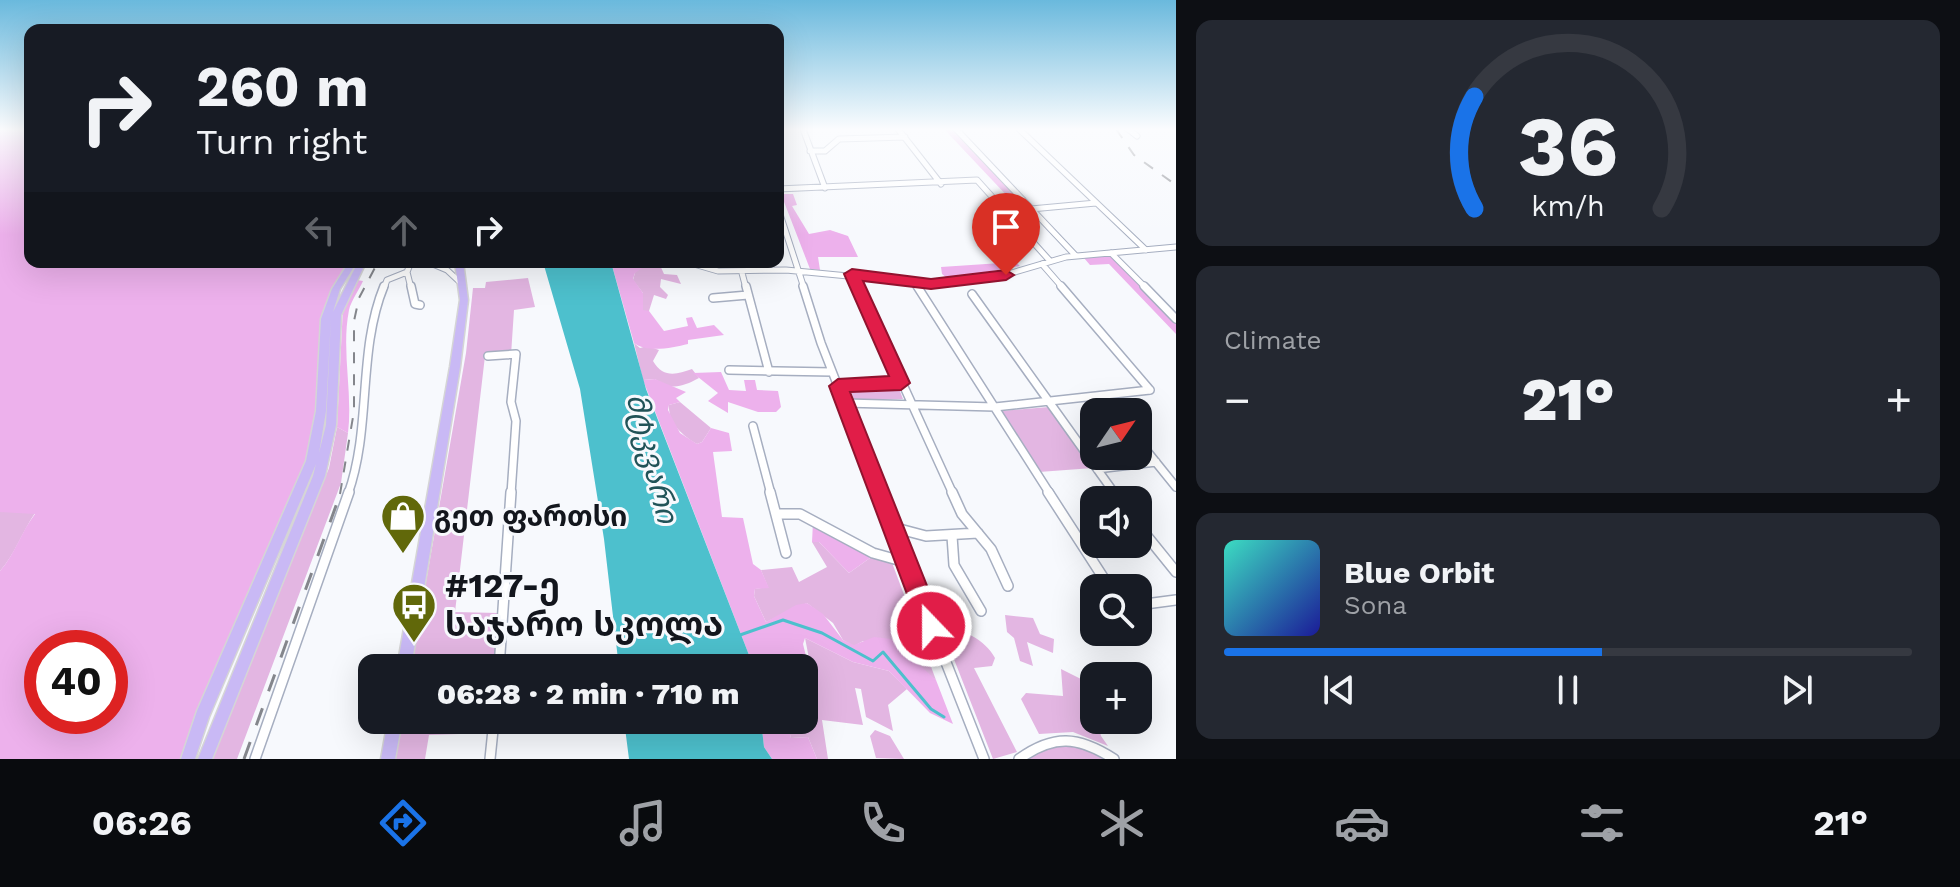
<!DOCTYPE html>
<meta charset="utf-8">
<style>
:root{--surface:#171b24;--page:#242831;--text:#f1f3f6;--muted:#9ea1a6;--line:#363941;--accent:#1a73e8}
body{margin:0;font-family:"Work Sans","Noto Sans Georgian",sans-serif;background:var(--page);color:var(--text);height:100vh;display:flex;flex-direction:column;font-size:30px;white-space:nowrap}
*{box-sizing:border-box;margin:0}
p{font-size:26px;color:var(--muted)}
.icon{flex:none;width:44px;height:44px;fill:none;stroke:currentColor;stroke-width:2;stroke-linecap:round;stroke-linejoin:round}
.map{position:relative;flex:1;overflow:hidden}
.panel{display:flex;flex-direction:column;gap:20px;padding:20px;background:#0d0f14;width:784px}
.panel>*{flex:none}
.hud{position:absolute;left:24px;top:24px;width:760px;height:244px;border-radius:16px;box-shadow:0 8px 32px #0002;background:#171b24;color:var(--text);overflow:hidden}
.needle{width:52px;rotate:55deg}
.tools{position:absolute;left:1080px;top:398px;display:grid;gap:16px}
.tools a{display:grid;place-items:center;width:72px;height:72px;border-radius:16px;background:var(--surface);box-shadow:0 8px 32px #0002;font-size:40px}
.speed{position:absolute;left:24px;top:630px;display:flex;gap:16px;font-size:40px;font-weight:700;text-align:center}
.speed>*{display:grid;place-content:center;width:104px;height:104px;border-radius:50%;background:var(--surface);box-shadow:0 8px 32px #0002;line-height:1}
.speed .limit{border:12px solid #d22;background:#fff;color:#111}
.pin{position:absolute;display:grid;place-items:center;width:68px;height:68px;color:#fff;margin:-82px -34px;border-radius:50% 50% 50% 0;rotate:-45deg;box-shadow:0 0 8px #0007}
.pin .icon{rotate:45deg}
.me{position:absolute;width:88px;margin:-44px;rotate:338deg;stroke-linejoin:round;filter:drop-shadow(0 0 6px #0008)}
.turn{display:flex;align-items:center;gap:28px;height:168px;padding:0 40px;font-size:36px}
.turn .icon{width:104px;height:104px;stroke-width:2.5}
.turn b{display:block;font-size:56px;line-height:68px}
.lanes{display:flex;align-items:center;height:76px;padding:0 40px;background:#0003;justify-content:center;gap:40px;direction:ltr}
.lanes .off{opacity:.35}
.big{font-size:60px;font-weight:800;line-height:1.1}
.panel .card{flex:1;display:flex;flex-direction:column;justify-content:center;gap:12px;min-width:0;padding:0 28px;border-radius:16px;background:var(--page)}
.panel .dial{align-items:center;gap:0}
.dial svg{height:208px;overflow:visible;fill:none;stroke:var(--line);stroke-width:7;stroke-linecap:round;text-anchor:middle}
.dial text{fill:var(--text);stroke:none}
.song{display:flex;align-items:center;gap:24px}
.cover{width:96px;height:96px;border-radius:12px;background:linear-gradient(135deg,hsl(170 70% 55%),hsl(240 70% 35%))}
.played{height:8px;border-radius:4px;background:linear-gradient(90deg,var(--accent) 55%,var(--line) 55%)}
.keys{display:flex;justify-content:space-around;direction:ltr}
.heat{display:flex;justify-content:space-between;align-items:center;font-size:44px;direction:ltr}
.trip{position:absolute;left:358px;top:654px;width:460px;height:80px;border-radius:16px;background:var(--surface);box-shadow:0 8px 32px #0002;font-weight:800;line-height:80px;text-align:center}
.dock{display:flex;height:128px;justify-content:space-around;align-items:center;background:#090b0e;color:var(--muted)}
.dock .icon{width:56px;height:56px}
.dock .current{color:var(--accent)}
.dock b{font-size:36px;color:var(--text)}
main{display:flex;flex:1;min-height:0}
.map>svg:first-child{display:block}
</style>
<main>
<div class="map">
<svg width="1176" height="759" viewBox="0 0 1176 759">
<rect width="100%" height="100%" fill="#f7f9fd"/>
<!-- green -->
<path fill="#e3b6e2" d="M 638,262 L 659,263 L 664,274 L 677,275 L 681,284 L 661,279 L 660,287 L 668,295 L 666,299 L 654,295 L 649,311 L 643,311 L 643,293 L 633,280 Z
M 528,278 L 535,307 L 514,310 L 511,355 L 485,356 L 455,612 L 498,613 L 495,668 L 411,668 L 466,353 L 473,288 L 485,288 L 486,282 Z
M 634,343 L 640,348 L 647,346 L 659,350 L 653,361 C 663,378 676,375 692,369 L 699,378 C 682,387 671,391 655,379 L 643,380 Z
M 898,386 L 903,399 L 854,400 L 850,388 Z
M 680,402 L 711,428 L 702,442 L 697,444 C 683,436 668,423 669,405 Z
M 1049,407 L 1093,468 L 1039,472 L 1001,411 Z
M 337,427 L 348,433 L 341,483 L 237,759 L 212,759 L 329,468 Z
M 25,511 L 35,513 C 22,532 15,554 0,571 L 0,512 Z
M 812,542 L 819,542 L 849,573 L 870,558 L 891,560 L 936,680 L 918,667 L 905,651 L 863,641 L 854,646 L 843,640 L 833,623 L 807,603 L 766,622 L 754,596 L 755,589 L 768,587 L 761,570 L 792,567 L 799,582 L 827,567 Z
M 1005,615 L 1033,618 L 1040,634 L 1054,639 L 1053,653 L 1027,642 L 1033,666 L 1020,661 L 1014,638 L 1007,632 Z
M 941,626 C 962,629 985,639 995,658 L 992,666 L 974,668 L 1017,752 L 993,759 Z
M 805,638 L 853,662 L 889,671 L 907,689 L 888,705 L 893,731 L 866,717 L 861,689 L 855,688 L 863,725 L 822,720 L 828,759 L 817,759 L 808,737 L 791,738 L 786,720 L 804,720 L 804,700 L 817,699 Z
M 1061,669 L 1089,683 L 1094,720 L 1097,720 L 1101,736 L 1108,746 L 1073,732 L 1039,734 L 1021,699 L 1026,693 L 1063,696 Z
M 401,720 L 491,720 L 490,733 L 429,735 L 425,759 L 395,759 Z
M 875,730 L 890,736 L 904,759 L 876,758 L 870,736 Z
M 1073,740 L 1109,759 L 1026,759 L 1038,749 Z"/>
<!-- forest -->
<path fill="#edb1ec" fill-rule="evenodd" d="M 0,129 L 30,129 L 30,262 L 350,262 L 324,309 L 314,443 L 295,498 L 238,615 L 180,759 L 0,759 L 0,571 C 15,554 21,532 35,514 L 0,512 ZM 42,648 L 110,648 L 110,716 L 42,716 Z
M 944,129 L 954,129 L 1018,198 L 1010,199 Z
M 781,194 L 793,194 L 797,205 L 792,206 L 809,234 L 830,230 L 848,236 L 858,257 L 818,257 L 820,270 L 810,269 Z
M 1004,252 L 1020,266 L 948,279 L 942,274 L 941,267 L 1001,263 L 994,253 Z
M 1111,255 L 1176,321 L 1176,334 L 1109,264 L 1090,265 L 1084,258 Z
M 611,262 L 641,263 L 642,268 L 635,273 L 633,279 L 643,293 L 643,310 L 649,311 L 664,331 L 688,326 L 686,318 L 692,317 L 697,328 L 714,325 L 724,335 L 688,340 L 688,344 C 672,348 647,353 634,343 Z
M 357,280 L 363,281 C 359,290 351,301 349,310 C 341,351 353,392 348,433 L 337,427 L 343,307 Z
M 721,372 L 729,390 L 746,391 L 744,380 L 755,380 L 757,390 L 778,391 L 781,407 L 776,412 L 758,412 L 728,402 L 728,413 L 708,401 L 718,393 L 693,373 Z
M 655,379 L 686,392 L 676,398 L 680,402 L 669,405 L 668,410 L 680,433 L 697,444 L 702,442 L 711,428 L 729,433 L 732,451 L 713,452 L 722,517 L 743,518 L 753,564 L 761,570 L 769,588 L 755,589 L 754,596 L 766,622 L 796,605 L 807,603 L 823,614 L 843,640 L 854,645 L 874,637 L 891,639 L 936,680 L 953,724 L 930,713 L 889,671 L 853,662 L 805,638 L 803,644 L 817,701 L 804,701 L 804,668 L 754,668 L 643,380 Z
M 813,522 L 866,553 L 870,558 L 849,573 L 819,542 L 812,542 Z
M 761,720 L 786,720 L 791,738 L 808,737 L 817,759 L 772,759 L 764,747 Z"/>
<!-- water -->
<path fill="#4dc0cd" d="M 543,262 L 611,262 L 646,389 L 754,668 L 619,668 L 604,539 L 580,389 Z
M 624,720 L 761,720 L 764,747 L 772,759 L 629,759 Z"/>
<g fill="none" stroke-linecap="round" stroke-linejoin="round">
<!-- stream -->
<path stroke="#4dc0cd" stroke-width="3" d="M 740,635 L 783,620 L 822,633 L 873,661 L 883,652 L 931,709 L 944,717"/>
<!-- minor-far2 casing -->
<g stroke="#a6aec0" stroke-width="7">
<path id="minor-far2" d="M 803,129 L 825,188
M 898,129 L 941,184
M 956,129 L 1076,256
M 1019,129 L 1146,250
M 1128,129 L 1137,136
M 810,151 L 825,151 L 839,139 L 905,137
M 778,189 L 977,180 L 1050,261
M 996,201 L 1023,200
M 778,208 L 804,288
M 1031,209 L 1096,203
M 1111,253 L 1146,288
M 428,262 L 447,270 L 462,284
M 687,262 L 718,271 L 786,270 L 931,284 L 998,277 L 1066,257 L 1176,247
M 1042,264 L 1063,288
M 407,272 L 411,288
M 742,273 L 746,288
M 852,274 L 859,288
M 916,284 L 919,288
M 384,288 L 387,280 L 407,272 L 411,262"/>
</g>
<!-- minor-far1 casing -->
<g stroke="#a6aec0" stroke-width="10">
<path id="minor-far1" d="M 411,286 L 415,304 L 420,305
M 746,286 L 769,372
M 803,286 L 821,343 L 880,494
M 858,286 L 953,494
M 917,286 L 1050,494
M 1061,286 L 1150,390
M 1144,286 L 1176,319
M 972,294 L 1115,494
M 713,298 L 748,295
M 488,356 L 516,354 L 511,402 L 516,421 L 511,494
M 729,370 L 832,372
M 838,386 L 901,383
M 1102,396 L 1115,412
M 845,403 L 995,407 L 1150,390
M 753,426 L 771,494
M 1138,440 L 1176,487
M 1097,469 L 1156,462
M 348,494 C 372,427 357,352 384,286"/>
</g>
<!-- minor casing -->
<g stroke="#a6aec0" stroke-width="12">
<path id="minor" d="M 770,492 L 786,553
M 879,492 L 984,759
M 952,492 L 962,514 L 991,549 L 1008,586
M 1048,492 L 1110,588
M 1114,492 L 1120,500
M 776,514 L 800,514 L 873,553 L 905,562
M 1138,525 L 1176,572
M 892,527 L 926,536 L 978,533
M 952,536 L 954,565 L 981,611
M 1138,605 L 1176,600
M 1138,628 L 1140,632
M 499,668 L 511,492
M 255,759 L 349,492
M 490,759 L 494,720
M 1019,759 C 1054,734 1078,736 1114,759"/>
</g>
<!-- highway casing -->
<g stroke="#d5d5d6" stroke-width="3">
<path id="highway" d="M 349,262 L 357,262 L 340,289 L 333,312 L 358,262 L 366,262 L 341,315 L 336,425 L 325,476 L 212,759 L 198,759 L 313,476 L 316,464 L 209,717 L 195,759 L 181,759 L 197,711 L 306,461 L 316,411 L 321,319 L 332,289 ZM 331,317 L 326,425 L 319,453 L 326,411 Z
M 455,262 L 463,262 L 468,300 L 460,367 L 411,668 L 397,668 L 450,367 L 460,300 Z
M 388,720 L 402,720 L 395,759 L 381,759 Z"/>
</g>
<!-- minor-far2 -->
<use href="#minor-far2" stroke="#fff" stroke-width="5"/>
<!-- minor-far1 -->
<use href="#minor-far1" stroke="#fff" stroke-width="7"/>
<!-- minor -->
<use href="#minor" stroke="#fff" stroke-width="9"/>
<!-- highway -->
<use href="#highway" fill="#c9b9f5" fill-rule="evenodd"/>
<!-- rail-far1 -->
<path stroke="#84868c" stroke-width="2" stroke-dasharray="11 11" stroke-linecap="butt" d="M 1116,129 L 1134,155 L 1176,185
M 340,494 L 354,411 L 354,321 L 359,298 L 378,262"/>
<!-- rail -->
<path stroke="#84868c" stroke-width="3" stroke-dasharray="18 18" stroke-linecap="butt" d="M 244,759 L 341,492"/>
</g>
<!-- sky -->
<linearGradient id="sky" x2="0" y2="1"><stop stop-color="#6ab9dd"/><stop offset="0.55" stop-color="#fbfcfe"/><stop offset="1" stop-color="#fbfcfe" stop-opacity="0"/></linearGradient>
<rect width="1176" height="235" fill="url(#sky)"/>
<!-- route -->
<path fill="#e11d48" stroke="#92132f" stroke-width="2" d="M 852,269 L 931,279 L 1006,270 L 1014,275 L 1006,280 L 931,289 L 863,281 L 910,383 L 901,390 L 850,392 L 943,626 L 939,635 L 931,638 L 923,635 L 919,626 L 829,386 L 838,379 L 889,376 L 844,274 Z"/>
<!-- icons -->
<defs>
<g id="shop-pin" transform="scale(2.3)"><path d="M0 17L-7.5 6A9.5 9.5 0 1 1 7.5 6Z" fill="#61680a" stroke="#f7f9fd"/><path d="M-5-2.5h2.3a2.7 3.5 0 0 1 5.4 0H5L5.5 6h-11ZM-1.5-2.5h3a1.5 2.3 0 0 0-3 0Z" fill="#fff"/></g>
<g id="bus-pin" transform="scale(2.3)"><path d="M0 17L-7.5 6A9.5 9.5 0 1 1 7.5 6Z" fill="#61680a" stroke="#f7f9fd"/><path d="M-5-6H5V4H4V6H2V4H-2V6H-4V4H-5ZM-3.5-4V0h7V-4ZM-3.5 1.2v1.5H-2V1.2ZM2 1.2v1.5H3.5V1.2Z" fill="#fff"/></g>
</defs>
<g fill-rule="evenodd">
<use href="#shop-pin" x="403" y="516"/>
<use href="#bus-pin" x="414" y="605"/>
</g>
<g text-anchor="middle" stroke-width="6" stroke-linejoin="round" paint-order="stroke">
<!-- poi labels -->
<g font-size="28" font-weight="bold" fill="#13161d" stroke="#f7f9fd" text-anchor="start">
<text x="434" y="526">გეთ ფართსი</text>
</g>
<!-- water labels -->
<g font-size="30" font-style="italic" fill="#215358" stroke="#f7f9fd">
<text transform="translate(652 458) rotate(76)" y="10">მტკვარი</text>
</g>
<!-- near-poi labels -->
<g font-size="34" font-weight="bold" fill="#13161d" stroke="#f7f9fd" text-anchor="start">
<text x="445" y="597">#127-ე<tspan x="445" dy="39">საჯარო სკოლა</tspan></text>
</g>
</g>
</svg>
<div class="tools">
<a><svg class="needle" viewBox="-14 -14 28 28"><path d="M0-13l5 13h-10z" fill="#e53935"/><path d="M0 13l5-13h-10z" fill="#9ea1a6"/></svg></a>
<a><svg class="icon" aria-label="sound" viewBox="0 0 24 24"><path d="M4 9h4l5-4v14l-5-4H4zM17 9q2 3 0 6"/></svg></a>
<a><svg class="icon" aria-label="search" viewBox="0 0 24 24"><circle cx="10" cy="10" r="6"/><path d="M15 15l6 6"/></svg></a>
<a>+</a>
</div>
<div class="speed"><div class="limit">40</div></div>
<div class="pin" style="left:1006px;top:275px;background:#d93025"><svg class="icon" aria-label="arrive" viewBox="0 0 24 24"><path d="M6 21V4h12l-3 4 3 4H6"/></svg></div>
<svg class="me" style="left:931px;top:626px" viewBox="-20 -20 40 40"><circle r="17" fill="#e11d48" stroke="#fff" stroke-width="3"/><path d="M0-11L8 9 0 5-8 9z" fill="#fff"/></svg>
<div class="trip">06:28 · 2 min · 710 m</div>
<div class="hud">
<div class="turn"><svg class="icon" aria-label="right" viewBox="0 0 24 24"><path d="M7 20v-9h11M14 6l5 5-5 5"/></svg><div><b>260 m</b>Turn right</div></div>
<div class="lanes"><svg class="icon off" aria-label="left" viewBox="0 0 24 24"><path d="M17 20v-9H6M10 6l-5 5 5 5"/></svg><svg class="icon off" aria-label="ahead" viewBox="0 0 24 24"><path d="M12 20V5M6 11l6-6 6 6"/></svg><svg class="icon" aria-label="right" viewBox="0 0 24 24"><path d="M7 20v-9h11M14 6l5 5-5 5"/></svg></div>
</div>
</div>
<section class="panel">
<div class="card dial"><svg viewBox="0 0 100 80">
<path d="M14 69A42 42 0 1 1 86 69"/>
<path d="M14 69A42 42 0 0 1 14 26" stroke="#1a73e8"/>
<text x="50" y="56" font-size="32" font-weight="700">36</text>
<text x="50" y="72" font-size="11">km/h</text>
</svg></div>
<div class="card"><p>Climate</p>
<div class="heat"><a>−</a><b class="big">21°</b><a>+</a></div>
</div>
<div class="card">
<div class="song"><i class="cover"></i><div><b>Blue Orbit</b><p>Sona</p></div></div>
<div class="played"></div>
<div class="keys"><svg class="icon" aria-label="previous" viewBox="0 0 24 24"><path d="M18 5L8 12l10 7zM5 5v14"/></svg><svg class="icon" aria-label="pause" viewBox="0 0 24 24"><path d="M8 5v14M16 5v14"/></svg><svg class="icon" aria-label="next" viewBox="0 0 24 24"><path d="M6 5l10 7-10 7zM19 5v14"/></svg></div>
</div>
</section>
</main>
<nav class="dock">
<b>06:26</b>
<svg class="icon current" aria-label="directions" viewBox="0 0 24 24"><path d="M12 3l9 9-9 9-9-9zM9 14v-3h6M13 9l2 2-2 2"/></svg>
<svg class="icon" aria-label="music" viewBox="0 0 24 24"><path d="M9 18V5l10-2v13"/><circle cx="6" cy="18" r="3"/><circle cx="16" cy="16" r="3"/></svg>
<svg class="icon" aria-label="phone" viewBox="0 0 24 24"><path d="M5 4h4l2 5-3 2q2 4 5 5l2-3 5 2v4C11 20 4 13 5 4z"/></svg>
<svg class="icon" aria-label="climate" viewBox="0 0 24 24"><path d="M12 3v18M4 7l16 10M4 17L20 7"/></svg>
<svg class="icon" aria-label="car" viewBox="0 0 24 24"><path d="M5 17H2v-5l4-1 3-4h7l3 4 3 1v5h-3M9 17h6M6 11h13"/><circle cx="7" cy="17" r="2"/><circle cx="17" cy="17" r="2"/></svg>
<svg class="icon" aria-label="filters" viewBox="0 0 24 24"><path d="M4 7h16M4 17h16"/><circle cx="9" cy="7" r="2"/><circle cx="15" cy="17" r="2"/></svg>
<b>21°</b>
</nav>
